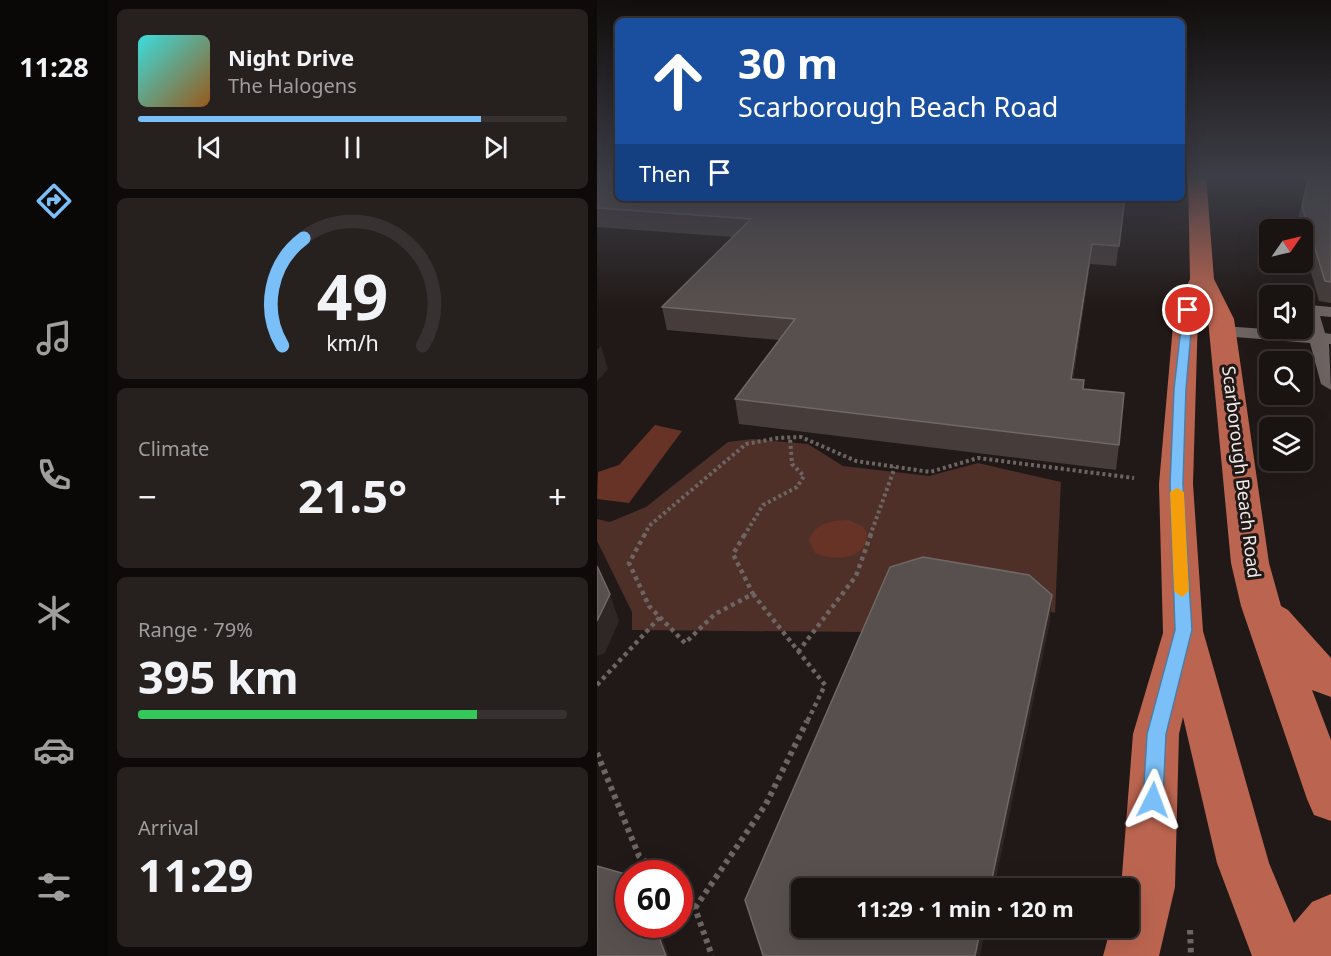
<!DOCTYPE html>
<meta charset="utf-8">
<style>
:root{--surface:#191311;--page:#26201f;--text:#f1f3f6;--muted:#9f9e9f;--line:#373231;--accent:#7abff8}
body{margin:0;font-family:"Noto Sans",sans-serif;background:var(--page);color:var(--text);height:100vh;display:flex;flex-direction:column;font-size:22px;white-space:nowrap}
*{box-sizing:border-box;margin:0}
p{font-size:20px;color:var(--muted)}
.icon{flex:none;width:33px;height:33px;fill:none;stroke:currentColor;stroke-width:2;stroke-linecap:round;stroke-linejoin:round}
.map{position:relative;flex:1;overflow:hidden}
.details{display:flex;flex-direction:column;gap:9px;padding:9px;background:#0e0a09;width:489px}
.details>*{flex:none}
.top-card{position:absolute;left:18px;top:18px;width:570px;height:183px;border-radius:9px;box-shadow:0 6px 24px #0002,0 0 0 2px var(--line);background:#1a4fa0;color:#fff;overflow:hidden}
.needle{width:39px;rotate:56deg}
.tools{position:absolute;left:662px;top:219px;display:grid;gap:12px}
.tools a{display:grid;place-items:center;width:54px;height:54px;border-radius:9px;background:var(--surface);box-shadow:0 6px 24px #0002,0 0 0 2px var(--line);font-size:30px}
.speed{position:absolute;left:18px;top:860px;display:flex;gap:12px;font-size:30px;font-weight:700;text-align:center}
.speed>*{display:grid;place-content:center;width:78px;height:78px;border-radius:50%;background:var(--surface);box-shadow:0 6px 24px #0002,0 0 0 2px var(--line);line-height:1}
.speed .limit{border:9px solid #d22;background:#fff;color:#111}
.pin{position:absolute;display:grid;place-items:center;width:51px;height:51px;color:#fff;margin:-26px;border:3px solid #fff;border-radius:50%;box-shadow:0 2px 6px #0007}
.me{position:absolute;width:66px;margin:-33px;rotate:3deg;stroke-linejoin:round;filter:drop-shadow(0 0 4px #0008)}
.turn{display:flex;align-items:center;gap:21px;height:126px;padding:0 24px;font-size:27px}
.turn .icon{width:78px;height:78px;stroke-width:2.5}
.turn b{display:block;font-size:42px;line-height:51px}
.then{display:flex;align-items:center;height:57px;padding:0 24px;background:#0003;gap:12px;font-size:22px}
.big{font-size:45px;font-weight:700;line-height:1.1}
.details .card{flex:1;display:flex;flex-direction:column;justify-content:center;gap:9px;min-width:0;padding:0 21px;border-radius:9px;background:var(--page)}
.details .dial{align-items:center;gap:0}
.dial svg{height:156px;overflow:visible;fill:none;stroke:var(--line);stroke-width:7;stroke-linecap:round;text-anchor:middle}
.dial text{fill:var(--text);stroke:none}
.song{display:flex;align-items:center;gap:18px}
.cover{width:72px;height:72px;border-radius:9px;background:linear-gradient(135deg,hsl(180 70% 55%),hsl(30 70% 35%))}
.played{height:6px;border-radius:3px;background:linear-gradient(90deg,var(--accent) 80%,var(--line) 80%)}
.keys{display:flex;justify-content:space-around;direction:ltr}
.heat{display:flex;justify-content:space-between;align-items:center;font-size:33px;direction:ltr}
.charge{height:9px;border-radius:4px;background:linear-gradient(90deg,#34c759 79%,var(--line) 0)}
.trip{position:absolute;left:194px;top:878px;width:348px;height:60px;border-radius:9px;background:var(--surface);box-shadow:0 6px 24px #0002,0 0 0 2px var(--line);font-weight:700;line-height:60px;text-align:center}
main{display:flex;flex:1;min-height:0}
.dock{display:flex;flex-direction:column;width:108px;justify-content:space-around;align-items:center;background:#0a0807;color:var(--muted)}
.dock .icon{width:42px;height:42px}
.dock .current{color:var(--accent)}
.dock b{font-size:27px;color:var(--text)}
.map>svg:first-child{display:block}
</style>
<main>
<nav class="dock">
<b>11:28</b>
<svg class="icon current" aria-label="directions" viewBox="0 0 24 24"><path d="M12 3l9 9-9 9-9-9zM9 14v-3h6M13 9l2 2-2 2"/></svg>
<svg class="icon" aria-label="music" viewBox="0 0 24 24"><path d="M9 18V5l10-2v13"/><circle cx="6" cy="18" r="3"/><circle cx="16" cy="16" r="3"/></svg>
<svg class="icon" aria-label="phone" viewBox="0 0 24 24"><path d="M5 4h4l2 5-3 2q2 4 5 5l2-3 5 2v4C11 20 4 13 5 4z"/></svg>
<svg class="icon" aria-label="climate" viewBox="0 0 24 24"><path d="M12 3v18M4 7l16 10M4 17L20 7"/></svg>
<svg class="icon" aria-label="car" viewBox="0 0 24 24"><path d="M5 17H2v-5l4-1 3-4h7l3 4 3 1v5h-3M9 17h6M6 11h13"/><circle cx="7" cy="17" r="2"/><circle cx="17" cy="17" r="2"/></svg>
<svg class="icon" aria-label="filters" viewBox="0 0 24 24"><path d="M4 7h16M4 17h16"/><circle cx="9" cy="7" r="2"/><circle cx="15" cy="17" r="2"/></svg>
</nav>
<section class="details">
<div class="card">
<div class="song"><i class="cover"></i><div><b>Night Drive</b><p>The Halogens</p></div></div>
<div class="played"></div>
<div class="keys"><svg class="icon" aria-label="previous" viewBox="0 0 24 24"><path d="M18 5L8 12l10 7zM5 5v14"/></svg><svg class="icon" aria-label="pause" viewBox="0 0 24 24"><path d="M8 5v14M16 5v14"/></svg><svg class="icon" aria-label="next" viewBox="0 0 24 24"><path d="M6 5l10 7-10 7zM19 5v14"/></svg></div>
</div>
<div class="card dial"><svg viewBox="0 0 100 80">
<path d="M14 69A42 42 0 1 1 86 69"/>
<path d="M14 69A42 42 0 0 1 25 14" stroke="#7abff8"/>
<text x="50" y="56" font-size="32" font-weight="700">49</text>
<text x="50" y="72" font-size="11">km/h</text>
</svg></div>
<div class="card"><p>Climate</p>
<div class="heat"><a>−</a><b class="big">21.5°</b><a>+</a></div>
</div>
<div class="card"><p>Range · 79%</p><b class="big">395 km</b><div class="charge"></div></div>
<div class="card"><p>Arrival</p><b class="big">11:29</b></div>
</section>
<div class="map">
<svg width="734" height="956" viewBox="0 0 734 956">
<rect width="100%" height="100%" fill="#211917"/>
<!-- green -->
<path fill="#4e3028" d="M 155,439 L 211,444 L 246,466 L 332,476 L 381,463 L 464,482 L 458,613 L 329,577 L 267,632 L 35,630 L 35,612 L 0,541 L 0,519 L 13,522 L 49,507 L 131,442 Z"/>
<!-- water -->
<path fill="#663326" d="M 58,425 L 85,431 L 32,503 L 0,499 L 1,472 L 22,465 Z
M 252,520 L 266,527 L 270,533 C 271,560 237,562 218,553 L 212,541 C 217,523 235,520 252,520 Z"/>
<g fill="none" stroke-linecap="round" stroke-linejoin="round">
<!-- path-far2 -->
<path stroke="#6c6563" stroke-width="4" stroke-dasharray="3 3" stroke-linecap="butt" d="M 47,536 L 52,526 L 149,444 L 181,438 L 204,437 L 259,461 L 333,472 L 381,458 L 537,478
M 147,536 L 166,505 L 200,487 L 207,476 L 195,464 L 193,438
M 273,536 L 298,467"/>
<!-- path-far1 -->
<path stroke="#6c6563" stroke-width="4.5" stroke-dasharray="4 4" stroke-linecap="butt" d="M 48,534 L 32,563 L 52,606 L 88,643 L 118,614 L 156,594 L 136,554 L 148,534
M 156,594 L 228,685 L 210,722
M 201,652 L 259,576 L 274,534
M 0,685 L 63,617"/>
<!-- path -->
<path stroke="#6c6563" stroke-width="6" stroke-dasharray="4.5 4.5" stroke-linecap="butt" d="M 0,753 L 42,856 L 60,873
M 82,894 L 98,908 L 115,956
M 98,908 L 169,804 L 210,721
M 593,930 L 594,956"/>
<!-- lane -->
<path fill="#6e6461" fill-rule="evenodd" d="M 713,305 L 734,307 L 734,317 L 723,316 L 728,333 L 734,334 L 734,344 L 732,344 L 734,390 L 724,384 L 713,343 L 626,336 L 617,331 L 626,326 L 710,332 L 705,309 Z"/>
<!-- primary -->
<path fill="#bb6550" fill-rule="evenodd" d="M 591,175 L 609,175 L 617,279 L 637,319 L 672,563 L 684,606 L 691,610 L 734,658 L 734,697 L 715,690 L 734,740 L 734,821 L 717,815 L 710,799 L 644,606 L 634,563 L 611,319 L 605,305 L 601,314 L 596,484 L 606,631 L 672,863 L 697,923 L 715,902 L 734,894 L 734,956 L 655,956 L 620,863 L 586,717 L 582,734 L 578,887 L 562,956 L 506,956 L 514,927 L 531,927 L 531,888 L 524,888 L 536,734 L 566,633 L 562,484 L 577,314 L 593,279 Z"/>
</g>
<!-- wall -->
<path fill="#463d3b" d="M 0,175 L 528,198 L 519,266 L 493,264 L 476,379 L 487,380 L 487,389 L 522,445 L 519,470 L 142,424 L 138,399 L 182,340 L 70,330 L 65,307 L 136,237 L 0,227 Z
M 712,175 L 734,175 L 734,303 L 722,301 L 705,241 L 705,230 L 702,230 L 700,224 Z"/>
<!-- shaded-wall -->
<path fill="#2f2725" d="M 495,244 L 493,264 L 472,403 L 474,379 Z
M 4,346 L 11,369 L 0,381 L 0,350 Z
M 13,594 L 22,621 L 8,653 L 0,656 L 0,621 Z
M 455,595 L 453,622 L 397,888 L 393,888 Z
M 57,924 L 60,924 L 72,956 L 69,956 Z
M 384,927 L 389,927 L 383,956 L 378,956 Z"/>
<!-- building -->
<path fill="#58504e" stroke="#706866" stroke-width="1.5" d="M 0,175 L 21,175 L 21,198 L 528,198 L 522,246 L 495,244 L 474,379 L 487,380 L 486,389 L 527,393 L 522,445 L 138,399 L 198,319 L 65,307 L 154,219 L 0,208 Z
M 712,175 L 734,175 L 734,282 L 728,281 L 705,206 Z
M 326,557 L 432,575 L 455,595 L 393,888 L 204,888 L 204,927 L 384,927 L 378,956 L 170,956 L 166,955 L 148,900 L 293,567 Z
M 0,566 L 13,594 L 0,621 Z
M 0,866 L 32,875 L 32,924 L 57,924 L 69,956 L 0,956 Z"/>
<!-- sky -->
<linearGradient id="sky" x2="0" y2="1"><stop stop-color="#120e0d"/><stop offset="0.57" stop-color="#3d3e47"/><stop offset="1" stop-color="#3d3e47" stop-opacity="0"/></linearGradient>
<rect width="734" height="309" fill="url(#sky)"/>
<!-- route -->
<path fill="#7abff8" stroke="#4f7ca1" stroke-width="1.5" d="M 591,307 L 596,310 L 589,389 L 586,484 L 595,630 L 569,734 L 566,800 L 563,806 L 556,809 L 549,806 L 546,800 L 550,734 L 578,630 L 573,484 L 577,389 L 586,310 Z"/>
<!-- slow -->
<path fill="#f59e0b" d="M 580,488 L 587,492 L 592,591 L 585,597 L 577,591 L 573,492 Z"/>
<g text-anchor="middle" stroke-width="6" stroke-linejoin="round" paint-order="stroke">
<!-- street labels -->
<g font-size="18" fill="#f0eae8" stroke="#211917">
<text transform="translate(644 472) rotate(83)" y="6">Scarborough Beach Road</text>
</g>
</g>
</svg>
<div class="tools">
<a><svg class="needle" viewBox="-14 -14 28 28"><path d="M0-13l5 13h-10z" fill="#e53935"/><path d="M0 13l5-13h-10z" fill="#9f9e9f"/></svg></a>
<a><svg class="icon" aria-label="sound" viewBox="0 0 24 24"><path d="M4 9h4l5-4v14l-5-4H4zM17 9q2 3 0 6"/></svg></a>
<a><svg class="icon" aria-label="search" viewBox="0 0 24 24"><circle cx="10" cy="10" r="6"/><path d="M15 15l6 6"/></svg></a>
<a><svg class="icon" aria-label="layers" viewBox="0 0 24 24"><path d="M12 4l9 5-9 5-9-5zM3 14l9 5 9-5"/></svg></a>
</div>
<div class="speed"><div class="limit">60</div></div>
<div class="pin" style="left:591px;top:310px;background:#d93025"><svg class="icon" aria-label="arrive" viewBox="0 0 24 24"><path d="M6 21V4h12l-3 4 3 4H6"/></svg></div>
<svg class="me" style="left:556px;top:800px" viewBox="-20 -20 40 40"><path d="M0-17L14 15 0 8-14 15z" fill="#7abff8" stroke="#fff" stroke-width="4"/></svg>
<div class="trip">11:29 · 1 min · 120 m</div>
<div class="top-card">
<div class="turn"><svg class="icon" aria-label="ahead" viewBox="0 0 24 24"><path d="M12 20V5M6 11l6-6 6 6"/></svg><div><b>30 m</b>Scarborough Beach Road</div></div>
<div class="then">Then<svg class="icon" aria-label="arrive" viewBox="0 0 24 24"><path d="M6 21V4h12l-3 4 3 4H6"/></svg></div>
</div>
</div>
</main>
